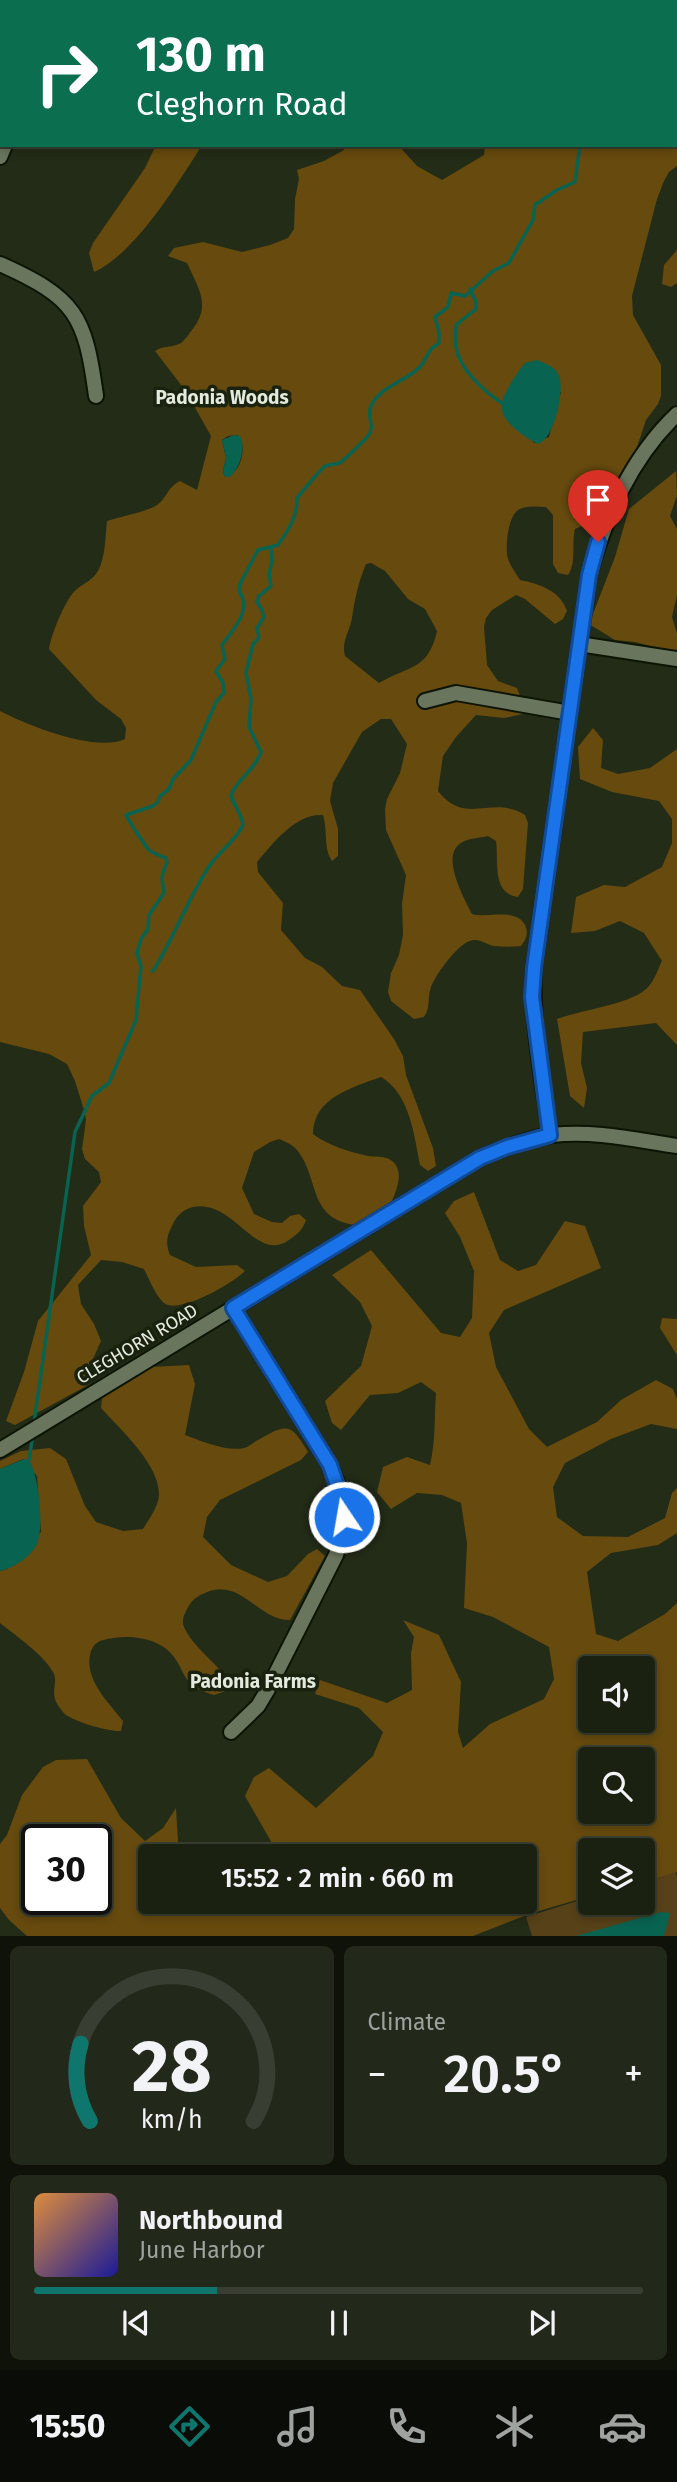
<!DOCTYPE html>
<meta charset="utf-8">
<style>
:root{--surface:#1a2111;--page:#23291a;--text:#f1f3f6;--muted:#9fa39f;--line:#383e31;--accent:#0f766e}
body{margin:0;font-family:"Fira Sans",sans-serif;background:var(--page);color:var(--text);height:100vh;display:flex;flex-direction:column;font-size:26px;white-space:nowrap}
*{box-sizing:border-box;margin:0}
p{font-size:23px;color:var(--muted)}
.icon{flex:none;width:38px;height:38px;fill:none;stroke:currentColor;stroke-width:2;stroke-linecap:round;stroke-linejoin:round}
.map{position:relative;height:1936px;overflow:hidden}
.drawer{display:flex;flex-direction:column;gap:10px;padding:10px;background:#0e1209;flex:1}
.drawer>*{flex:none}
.banner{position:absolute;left:0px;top:0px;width:677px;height:147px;box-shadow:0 4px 10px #0003,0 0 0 2px var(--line);background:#0b6e4f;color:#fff;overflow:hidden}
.controls{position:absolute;left:578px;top:1656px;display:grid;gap:14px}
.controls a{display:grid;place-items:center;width:77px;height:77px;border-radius:7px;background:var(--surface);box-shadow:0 4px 10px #0003,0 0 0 2px var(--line);font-size:35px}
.speed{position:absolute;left:21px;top:1824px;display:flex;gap:14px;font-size:35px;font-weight:700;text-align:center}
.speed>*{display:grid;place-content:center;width:91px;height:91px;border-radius:50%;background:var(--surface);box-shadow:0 4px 10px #0003,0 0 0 2px var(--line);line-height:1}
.speed .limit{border:4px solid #111;border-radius:10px;background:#fff;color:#111}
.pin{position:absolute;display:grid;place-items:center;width:60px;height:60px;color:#fff;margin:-72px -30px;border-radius:50% 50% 50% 0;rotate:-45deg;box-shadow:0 0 7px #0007}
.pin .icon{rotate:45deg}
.me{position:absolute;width:77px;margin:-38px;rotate:348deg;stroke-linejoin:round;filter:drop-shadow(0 0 5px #0008)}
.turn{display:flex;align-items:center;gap:24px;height:147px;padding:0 21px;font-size:32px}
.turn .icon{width:91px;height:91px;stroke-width:2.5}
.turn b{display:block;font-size:49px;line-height:60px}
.big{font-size:52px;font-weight:600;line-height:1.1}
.drawer .widget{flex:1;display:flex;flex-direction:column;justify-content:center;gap:10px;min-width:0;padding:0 24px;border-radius:10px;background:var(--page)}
.drawer .dial{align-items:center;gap:0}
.dial svg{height:182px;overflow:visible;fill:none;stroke:var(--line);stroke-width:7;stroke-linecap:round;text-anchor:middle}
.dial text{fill:var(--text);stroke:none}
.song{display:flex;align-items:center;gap:21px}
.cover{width:84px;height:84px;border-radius:10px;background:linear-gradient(135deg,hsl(30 70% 55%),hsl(240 70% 35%))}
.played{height:7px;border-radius:4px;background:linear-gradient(90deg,var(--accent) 30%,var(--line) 30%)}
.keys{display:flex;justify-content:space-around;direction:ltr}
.heat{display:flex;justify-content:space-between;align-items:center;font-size:38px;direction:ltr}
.drawer .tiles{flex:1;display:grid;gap:10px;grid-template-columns:1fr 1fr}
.widget:last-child{grid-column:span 2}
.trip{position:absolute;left:138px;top:1844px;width:399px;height:70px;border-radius:7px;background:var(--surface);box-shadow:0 4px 10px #0003,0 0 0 2px var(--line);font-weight:600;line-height:70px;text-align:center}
.tab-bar{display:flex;height:112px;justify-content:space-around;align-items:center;background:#0a0d07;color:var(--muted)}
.tab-bar .icon{width:49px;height:49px}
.tab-bar .active{color:var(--accent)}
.tab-bar b{font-size:32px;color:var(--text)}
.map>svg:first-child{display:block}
</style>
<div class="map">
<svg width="677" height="1936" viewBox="0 0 677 1936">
<rect width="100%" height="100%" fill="#232c17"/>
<!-- green -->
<path fill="#564118" d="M 675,1870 L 677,1876 L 677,1936 L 532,1936 L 526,1917 L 590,1897 L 590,1902 L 642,1902 L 642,1880 Z"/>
<!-- forest -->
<path fill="#664a0e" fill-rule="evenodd" d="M 80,0 L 260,0 L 80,2 Z
M 472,0 L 677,0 L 677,166 L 669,172 L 664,181 L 657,199 L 632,296 L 633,315 L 661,365 L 661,396 L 658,404 L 646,420 L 637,447 L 598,513 L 593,521 L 575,529 C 571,545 577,562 568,575 L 558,573 L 553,564 L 553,515 L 546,507 C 537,507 526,505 518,510 C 508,518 506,542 507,554 C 508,563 515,572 520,580 C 539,584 560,590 567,611 L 563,619 L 555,624 L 525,599 L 516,595 L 492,610 L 486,618 L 484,627 L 487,665 L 498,681 L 517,688 L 524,706 L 523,714 L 504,718 L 476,715 L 456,737 L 443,756 L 438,791 C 466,827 492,794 525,815 L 528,823 L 523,889 L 518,897 C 491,893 499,862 496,841 L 488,836 C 480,838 469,838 461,843 C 440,856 464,898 472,914 C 488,919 516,907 525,925 C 529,934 526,939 521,946 C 512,947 503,947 494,946 C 488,945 480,939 474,940 C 460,940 436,974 431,987 C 427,998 431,1007 424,1017 L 414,1019 L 391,1001 L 388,992 L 391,973 L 399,955 L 403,935 L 402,904 L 406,875 L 386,830 L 385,809 L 387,799 L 400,773 L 407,744 L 391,719 L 381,719 L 362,732 L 333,783 L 330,801 L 338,829 L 338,856 L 332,861 C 323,847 328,831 323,815 C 296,813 273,843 257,862 L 258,872 L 283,903 L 281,930 L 305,958 L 322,967 L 342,986 L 360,990 L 394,1039 L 403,1056 L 406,1075 L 433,1148 L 436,1166 L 428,1171 L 420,1165 C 414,1135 410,1094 381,1077 C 353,1087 313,1098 313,1134 C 327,1145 350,1152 368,1156 C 374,1157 384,1156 389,1159 C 406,1168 397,1190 391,1203 C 384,1217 374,1226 357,1225 C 307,1220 320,1178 297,1150 C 292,1144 286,1142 279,1139 L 270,1142 L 254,1152 L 242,1188 L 254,1214 L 272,1222 L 282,1223 L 290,1216 L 299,1214 L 306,1220 C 303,1229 298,1234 289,1240 C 256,1264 234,1199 193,1207 C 184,1209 177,1215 173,1224 C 167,1235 165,1242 170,1255 L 196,1267 L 237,1265 L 245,1271 C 233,1283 179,1315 164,1303 C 155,1295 149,1279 144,1269 L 122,1262 L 101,1260 L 78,1285 L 81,1304 L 94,1324 L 101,1341 L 89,1368 L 90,1384 L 15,1425 L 6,1421 L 24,1372 L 38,1321 L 91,1255 L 84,1226 L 83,1206 L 101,1182 L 99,1172 L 85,1159 L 82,1149 L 86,1120 L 84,1110 L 75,1081 L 67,1064 L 49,1054 L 0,1042 L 0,711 C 27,725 96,753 125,739 L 126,728 L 121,719 L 96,700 L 49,649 C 51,635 66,597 77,589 C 84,583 93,580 98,571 C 106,556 105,537 107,521 C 119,517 149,511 157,505 C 167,498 168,486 180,481 L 197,490 L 211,436 L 185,390 L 155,351 C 163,345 172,348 181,343 C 185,340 189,334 192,330 C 212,305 198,288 187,263 L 168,256 L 174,248 L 203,242 L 242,252 L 270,245 L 288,238 L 294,229 L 295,199 L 299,179 L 297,170 L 324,161 L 344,150 L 344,145 L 398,145 L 417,166 L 442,180 L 484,155 L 485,145 L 676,145 L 676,2 L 469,2 ZM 525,363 L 561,392 L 549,437 L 534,443 L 502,403 ZM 237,435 C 246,442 243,461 236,470 C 233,473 229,474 225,477 L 223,471 L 226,458 L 222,440 L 228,436 ZM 371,563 L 385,571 L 408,599 L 425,609 L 437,631 C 428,671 409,665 379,683 L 345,656 C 341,642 350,631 352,618 C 355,598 358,583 366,564 Z
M 156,145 L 202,145 C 178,183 135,254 94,272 L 89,253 L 93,243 L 145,168 Z
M 677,250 L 677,283 L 671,287 L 662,284 L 664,265 Z
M 676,471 L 677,495 L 670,516 L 677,529 L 677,595 L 672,617 L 677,634 L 677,653 L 635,642 L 615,640 L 589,624 L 615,557 L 629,509 Z
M 593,728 L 603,740 L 601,768 L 618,774 L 650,768 L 677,749 L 677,1045 L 656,1023 L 583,1032 L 581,1063 L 587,1088 L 584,1108 L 570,1096 L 557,1019 C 580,1010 635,1004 649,986 C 655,979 658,969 662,961 L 644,933 L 620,921 L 595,931 L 571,933 L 576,897 L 604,885 L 625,887 L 662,867 L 672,843 L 672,819 L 659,801 L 612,792 L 580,779 L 578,747 Z
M 474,1192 L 500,1260 L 518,1271 L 536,1265 L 565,1221 L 585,1226 L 601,1268 L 504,1310 L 489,1333 L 496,1367 L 529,1429 L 547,1447 L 597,1422 L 621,1400 L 656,1380 L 673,1389 L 677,1399 L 677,1429 L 651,1424 L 611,1439 L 565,1463 L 553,1487 L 557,1517 L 583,1536 L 628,1537 L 665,1518 L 672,1493 L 677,1488 L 677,1533 L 658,1545 L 611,1553 L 587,1572 L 596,1634 L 618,1641 L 665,1614 L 677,1603 L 677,1872 L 642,1882 L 642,1850 L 590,1850 L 590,1896 L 532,1913 L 473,1936 L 27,1936 L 9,1920 L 0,1908 L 0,1844 L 7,1835 L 22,1795 L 43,1767 L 56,1760 L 87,1759 L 121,1818 L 145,1841 L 163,1828 L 176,1808 L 178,1841 L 182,1857 L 150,1857 L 150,1902 L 217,1902 L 237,1915 L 276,1902 L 525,1902 L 525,1857 L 280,1857 L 245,1796 L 254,1777 L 269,1768 L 316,1808 L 373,1756 L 383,1732 L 359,1708 L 315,1694 L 320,1680 L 387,1703 L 412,1690 L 411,1653 L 414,1637 L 403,1620 L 439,1635 L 461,1682 L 458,1732 L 463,1748 L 490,1724 L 544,1699 L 554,1679 L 549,1647 L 493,1617 L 464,1608 L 467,1543 L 461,1503 L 442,1495 L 417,1493 L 391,1509 L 377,1492 L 383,1467 L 407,1457 L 430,1465 C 436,1439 434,1419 436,1393 L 421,1382 L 398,1393 L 370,1395 L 341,1430 L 332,1423 L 325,1401 L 361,1366 L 372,1326 L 360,1302 L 332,1275 L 371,1250 L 441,1333 L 460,1337 L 472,1318 L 474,1271 L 460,1237 L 445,1213 L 454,1201 ZM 590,1668 L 642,1668 L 642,1720 L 590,1720 ZM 590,1759 L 642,1759 L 642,1811 L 590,1811 ZM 37,1839 L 96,1839 L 96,1899 L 37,1899 Z
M 662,1318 L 677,1319 L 677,1355 L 660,1328 Z
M 189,1365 L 195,1384 L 185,1435 C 201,1441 227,1452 244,1448 C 248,1447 254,1442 258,1440 C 287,1423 291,1423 308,1452 L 301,1460 L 220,1500 L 207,1517 L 203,1537 L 231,1565 L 268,1582 L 287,1576 L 308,1554 L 317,1549 L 325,1556 L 290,1620 C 258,1620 241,1578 207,1592 C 200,1595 194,1598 190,1604 C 185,1613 180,1620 185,1629 C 197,1652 220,1664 229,1684 L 223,1692 L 214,1695 C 205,1692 196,1690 190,1683 C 184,1677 181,1667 176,1660 C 163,1639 135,1635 113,1638 C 100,1640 93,1642 90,1655 C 85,1680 108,1702 123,1721 L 121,1731 C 109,1732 71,1721 64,1713 C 61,1710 56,1703 55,1699 C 52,1690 58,1680 53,1672 C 43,1654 16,1636 0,1623 L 0,1571 L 7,1569 L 41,1532 L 37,1476 L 23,1459 L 0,1469 L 0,1461 L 21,1451 L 50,1448 L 66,1459 L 85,1506 L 96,1522 L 123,1531 L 143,1529 C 149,1519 159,1506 159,1494 C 159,1464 120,1429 101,1408 L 102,1398 L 117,1387 L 151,1367 Z"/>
<!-- water -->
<path fill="#096351" d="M 537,360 C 546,364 555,366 559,376 C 565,390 554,440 538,444 C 525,438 498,420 502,403 C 505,390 517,373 525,363 Z
M 234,435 L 240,436 C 246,448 240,468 230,477 L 225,477 L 223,471 L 226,458 L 222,440 Z
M 24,1459 L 29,1460 C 39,1475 45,1530 36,1546 C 29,1558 13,1568 0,1571 L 0,1469 Z
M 661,1912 L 670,1913 L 664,1936 L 576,1936 Z"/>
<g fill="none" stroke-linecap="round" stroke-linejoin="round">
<!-- stream -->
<path stroke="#096351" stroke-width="3.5" d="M 676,7 L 677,5
M 470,289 L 476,302 L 476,309 L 456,325 C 456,332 455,341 456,347 C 459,369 485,392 502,403
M 153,971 C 174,938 187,901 208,868 C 218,852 235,842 243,825 C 242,813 234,807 231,795 C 238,778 255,770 261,752 L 249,727 L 251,699 L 246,673 L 253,644 L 259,638 L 257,628 L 264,617 L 262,610 L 257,602 L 259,596 L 271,586 L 269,574 L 272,561 L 271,548
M 34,1423 L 75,1132 L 92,1096 L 109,1083 L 136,1020 L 141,966 L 137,953 L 141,939 L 148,929 L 149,915 L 164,893 C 162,878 160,878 167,863 L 166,858 C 160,856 154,854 149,850 C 146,847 127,818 126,815 L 153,806 L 158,802 L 160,796 L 169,789 L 173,779 L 191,760 L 216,702 L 224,693 L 223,683 L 216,671 L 225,659 L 222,645 C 233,629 253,611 239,591 L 240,584 L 258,550 L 278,545 C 288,531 298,515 297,498 C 300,494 323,467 325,466 C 330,464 336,465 341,462 C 345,459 364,441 368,436 C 376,426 366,417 371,406 C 380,386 405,382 420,367 C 429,357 424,353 439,343 L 439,332 L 435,317 L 448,307 L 451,293 L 465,296 L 493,271 L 509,263 L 533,220 L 535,205 L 557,190 L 575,182 L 580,145
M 29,1460 L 33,1434"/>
<!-- minor casing -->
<g stroke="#0c1403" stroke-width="18">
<path id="minor" d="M 72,2 L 73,0
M 0,157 L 5,145
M 0,264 C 76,298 85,315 96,396
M 579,644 L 677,659
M 425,701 L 456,693 L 570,713
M 550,1135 C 543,1080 531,1024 534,968 L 589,575 C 606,516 631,458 677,414
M 0,1450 L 480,1158 C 503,1148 527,1139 552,1135 C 594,1130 636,1140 677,1146
M 231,1732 L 258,1706 L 267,1691 L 336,1555 L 342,1534 L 344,1517 L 342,1500 L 336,1480 L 330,1465 L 233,1308"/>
</g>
<!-- minor -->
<use href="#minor" stroke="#6a755e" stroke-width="14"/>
</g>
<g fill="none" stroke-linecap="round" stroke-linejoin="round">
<!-- route casing -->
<g stroke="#114b97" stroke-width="18">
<path id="route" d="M 344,1517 L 342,1500 L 330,1465 L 233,1308 L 480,1158 L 507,1147 L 550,1135 L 532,997 L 534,968 L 589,575 L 598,542"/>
</g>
<!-- route -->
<use href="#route" stroke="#1a73e8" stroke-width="12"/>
</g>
<g text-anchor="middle" stroke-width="7" stroke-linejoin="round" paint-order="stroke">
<!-- street labels -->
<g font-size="18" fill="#e4eadd" stroke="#19220e">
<text transform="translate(137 1344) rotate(-31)" y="6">CLEGHORN ROAD</text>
</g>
<!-- neighbourhood labels -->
<g font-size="19" font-weight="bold" fill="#e4eadd" stroke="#19220e">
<text x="222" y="404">Padonia Woods</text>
<text x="253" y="1688">Padonia Farms</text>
</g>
</g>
</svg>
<div class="controls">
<a><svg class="icon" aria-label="sound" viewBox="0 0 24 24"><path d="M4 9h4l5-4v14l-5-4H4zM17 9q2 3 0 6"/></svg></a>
<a><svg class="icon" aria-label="search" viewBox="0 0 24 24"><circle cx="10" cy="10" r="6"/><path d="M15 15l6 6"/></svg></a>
<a><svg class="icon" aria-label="layers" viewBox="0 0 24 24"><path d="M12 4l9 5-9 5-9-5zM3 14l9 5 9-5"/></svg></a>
</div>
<div class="speed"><div class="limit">30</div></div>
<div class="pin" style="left:598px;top:542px;background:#d93025"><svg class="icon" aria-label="arrive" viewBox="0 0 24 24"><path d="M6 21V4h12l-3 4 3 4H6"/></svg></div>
<svg class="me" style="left:344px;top:1517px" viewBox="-20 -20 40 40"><circle r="17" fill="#1a73e8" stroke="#fff" stroke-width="3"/><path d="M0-11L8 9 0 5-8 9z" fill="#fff"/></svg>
<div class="trip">15:52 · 2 min · 660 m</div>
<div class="banner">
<div class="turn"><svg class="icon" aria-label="right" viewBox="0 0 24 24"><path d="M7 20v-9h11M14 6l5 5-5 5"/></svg><div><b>130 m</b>Cleghorn Road</div></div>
</div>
</div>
<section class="drawer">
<div class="tiles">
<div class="widget dial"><svg viewBox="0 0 100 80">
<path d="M14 69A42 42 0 1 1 86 69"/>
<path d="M14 69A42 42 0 0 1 10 35" stroke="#0f766e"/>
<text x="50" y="56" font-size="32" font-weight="700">28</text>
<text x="50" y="72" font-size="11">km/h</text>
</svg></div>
<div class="widget"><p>Climate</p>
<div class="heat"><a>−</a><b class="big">20.5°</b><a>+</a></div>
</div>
<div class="widget">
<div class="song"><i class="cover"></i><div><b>Northbound</b><p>June Harbor</p></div></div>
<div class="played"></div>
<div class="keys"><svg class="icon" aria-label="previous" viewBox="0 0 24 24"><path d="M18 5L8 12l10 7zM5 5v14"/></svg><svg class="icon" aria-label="pause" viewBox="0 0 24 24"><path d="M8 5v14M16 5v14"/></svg><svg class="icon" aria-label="next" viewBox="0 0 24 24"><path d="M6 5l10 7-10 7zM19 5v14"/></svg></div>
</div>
</div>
</section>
<nav class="tab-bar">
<b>15:50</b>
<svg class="icon active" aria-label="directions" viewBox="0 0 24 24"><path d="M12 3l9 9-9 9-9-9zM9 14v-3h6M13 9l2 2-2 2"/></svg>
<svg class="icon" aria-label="music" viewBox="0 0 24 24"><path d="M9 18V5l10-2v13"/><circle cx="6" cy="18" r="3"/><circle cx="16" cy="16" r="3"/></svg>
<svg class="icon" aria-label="phone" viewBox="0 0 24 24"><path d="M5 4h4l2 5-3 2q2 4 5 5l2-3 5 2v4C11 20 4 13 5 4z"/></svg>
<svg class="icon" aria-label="climate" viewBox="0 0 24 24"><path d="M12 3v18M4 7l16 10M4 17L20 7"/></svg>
<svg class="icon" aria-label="car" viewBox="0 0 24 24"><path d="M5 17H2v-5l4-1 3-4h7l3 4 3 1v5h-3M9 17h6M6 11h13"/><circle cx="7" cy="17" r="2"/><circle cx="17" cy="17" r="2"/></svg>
</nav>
